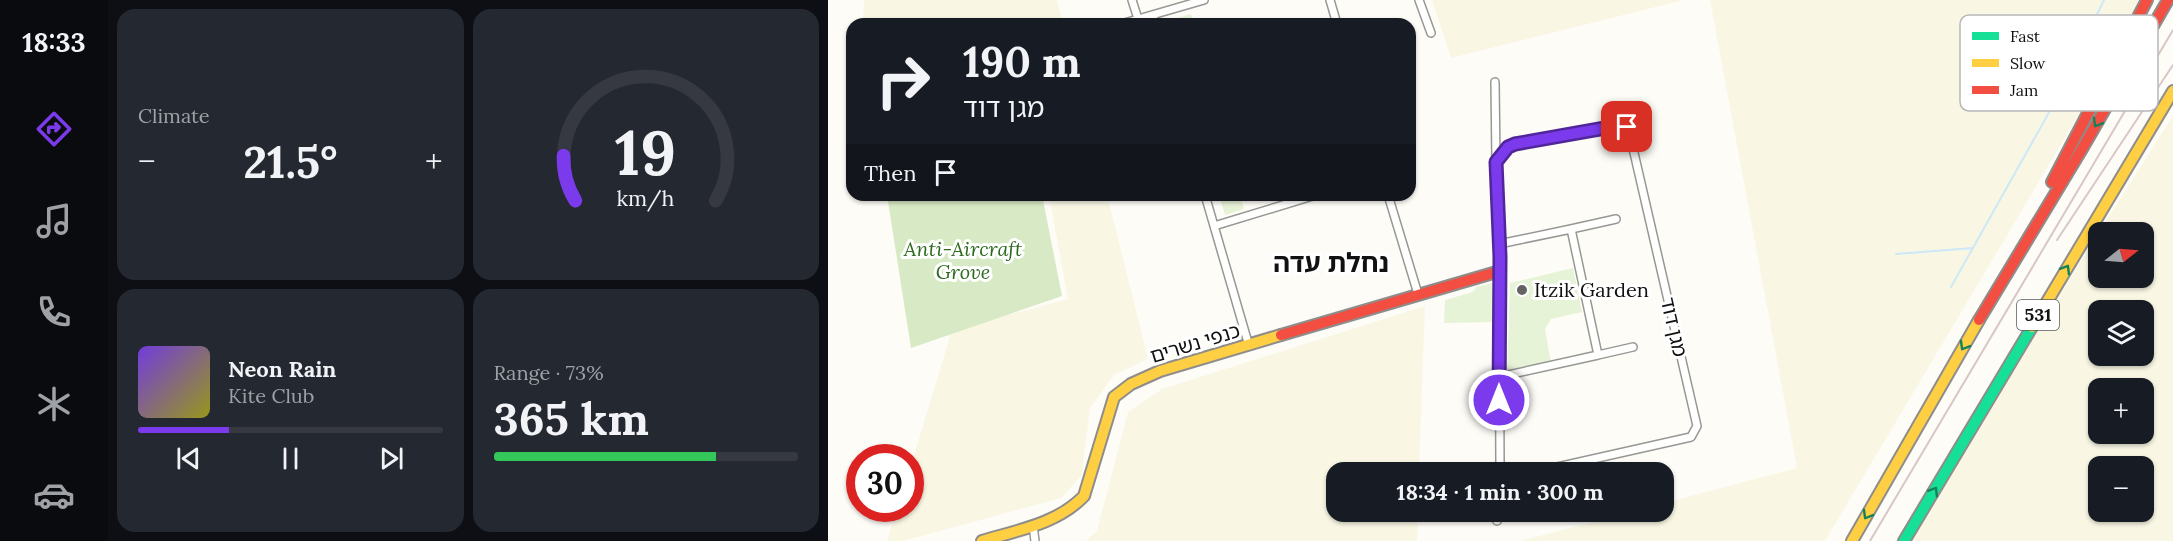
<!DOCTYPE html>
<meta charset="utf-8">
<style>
:root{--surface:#171b24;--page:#242831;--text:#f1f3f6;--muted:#9ea1a6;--line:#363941;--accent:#7c3aed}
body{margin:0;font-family:Lora,"Noto Sans Hebrew",serif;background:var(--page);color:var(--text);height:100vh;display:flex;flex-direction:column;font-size:22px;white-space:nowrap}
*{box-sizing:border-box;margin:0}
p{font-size:20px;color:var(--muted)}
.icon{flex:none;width:33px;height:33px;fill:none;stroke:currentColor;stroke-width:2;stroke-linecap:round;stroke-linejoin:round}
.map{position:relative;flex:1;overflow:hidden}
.panel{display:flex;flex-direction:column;gap:9px;padding:9px;background:#0d0f14;width:720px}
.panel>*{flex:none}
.banner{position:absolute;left:18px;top:18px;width:570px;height:183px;border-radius:18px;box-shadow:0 2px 4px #0004;background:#171b24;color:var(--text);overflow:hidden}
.needle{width:39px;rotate:73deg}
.buttons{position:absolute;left:1260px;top:222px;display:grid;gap:12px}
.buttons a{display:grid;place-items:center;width:66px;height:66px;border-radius:12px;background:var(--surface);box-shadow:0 2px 4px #0004;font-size:30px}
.speed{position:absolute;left:18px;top:444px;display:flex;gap:12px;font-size:30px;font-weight:700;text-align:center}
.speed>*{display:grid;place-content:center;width:78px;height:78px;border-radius:50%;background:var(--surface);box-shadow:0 2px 4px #0004;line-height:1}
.speed .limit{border:9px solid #d22;background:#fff;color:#111}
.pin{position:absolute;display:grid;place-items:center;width:51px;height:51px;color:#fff;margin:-26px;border-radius:12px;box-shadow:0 3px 9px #0006}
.me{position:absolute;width:66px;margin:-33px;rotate:0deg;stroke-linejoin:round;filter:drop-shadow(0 0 4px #0008)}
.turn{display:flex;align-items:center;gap:21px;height:126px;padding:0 18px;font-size:27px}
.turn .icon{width:78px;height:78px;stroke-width:2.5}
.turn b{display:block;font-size:42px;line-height:51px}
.then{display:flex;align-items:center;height:57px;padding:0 18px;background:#0003;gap:12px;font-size:22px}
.big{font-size:45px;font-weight:700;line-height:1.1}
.panel .tile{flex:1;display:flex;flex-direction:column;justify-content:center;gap:9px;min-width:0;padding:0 21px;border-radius:18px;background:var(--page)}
.panel .dial{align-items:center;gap:0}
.dial svg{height:156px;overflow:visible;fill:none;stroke:var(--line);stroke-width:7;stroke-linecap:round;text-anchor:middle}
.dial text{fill:var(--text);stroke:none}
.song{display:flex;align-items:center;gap:18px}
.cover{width:72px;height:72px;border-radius:9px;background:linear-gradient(135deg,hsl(260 70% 55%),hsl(60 70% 35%))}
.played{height:6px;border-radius:3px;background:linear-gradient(90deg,var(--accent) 30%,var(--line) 30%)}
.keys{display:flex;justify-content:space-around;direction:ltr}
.heat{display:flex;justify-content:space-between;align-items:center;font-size:33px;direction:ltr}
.charge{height:9px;border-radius:4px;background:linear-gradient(90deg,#34c759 73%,var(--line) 0)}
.panel .tiles{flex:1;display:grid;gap:9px;grid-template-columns:repeat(2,1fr)}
.trip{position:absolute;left:498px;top:462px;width:348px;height:60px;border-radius:18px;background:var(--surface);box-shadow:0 2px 4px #0004;font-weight:700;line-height:60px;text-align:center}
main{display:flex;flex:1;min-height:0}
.tab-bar{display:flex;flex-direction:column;width:108px;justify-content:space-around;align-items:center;background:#090b0e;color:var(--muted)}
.tab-bar .icon{width:42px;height:42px}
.tab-bar .current{color:var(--accent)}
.tab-bar b{font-size:27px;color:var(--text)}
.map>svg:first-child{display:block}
</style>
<main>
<nav class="tab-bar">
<b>18:33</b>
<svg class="icon current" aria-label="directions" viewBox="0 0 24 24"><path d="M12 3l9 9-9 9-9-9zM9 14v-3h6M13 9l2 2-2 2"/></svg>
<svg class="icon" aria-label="music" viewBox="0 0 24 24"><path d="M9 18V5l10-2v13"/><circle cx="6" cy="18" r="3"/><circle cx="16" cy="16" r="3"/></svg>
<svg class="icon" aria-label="phone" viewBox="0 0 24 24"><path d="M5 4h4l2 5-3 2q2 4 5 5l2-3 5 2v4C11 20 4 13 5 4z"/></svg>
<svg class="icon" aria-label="climate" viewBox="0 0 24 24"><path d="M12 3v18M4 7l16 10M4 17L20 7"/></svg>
<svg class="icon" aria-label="car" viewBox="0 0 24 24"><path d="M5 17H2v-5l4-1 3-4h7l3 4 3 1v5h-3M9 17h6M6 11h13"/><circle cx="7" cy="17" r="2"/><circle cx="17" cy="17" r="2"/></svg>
</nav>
<section class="panel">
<div class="tiles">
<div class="tile"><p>Climate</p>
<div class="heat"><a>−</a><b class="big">21.5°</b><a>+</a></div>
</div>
<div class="tile dial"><svg viewBox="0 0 100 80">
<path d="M14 69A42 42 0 1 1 86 69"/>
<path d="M14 69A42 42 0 0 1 8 46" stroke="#7c3aed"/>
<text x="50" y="56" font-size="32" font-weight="700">19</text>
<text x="50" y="72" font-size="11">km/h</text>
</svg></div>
<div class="tile">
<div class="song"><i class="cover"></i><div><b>Neon Rain</b><p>Kite Club</p></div></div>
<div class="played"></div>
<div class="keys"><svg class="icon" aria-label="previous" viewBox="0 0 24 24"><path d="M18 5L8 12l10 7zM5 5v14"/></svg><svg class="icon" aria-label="pause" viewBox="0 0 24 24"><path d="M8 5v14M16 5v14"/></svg><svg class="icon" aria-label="next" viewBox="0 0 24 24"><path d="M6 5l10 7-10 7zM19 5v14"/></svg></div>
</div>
<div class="tile"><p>Range · 73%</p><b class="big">365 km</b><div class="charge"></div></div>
</div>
</section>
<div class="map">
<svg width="1345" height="541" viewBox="0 0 1345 541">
<rect width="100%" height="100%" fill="#fdfcf7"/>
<!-- farmland -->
<path fill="#f9f7e4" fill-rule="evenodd" d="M 36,0 L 229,0 L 235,24 L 35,24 Z
M 604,0 L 856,0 L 623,58 Z
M 882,0 L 1311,0 L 1272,79 L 997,541 L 692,541 L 805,512 L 836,512 L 836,503 L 969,468 Z
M 1345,116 L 1345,541 L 1084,541 L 1117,481 L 1270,233 L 1270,278 L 1316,278 L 1316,232 L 1271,232 ZM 1270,310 L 1316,310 L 1316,356 L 1270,356 ZM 1270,388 L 1316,388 L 1316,434 L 1270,434 ZM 1270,466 L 1316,466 L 1316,512 L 1270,512 Z
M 221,195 L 279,195 L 320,359 L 286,375 L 262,408 L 254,475 L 233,498 L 75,541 L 59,541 L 69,509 L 82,508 L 83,465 L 124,330 L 240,299 Z
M 597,306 L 591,472 L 508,472 L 508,512 L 590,512 L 589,541 L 258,541 L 269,531 L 300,412 L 334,389 Z"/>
<!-- green -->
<path fill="#e7f3d7" d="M 363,14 L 365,24 L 336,24 L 335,22 Z
M 391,195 L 412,195 L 416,209 L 397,215 Z
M 745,268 L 754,312 L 723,319 L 717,329 L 723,363 L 679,373 L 682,283 Z
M 665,283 L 666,322 L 616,323 L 617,300 L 645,292 L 648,287 Z"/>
<!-- forest -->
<path fill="#d8eac5" d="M 59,195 L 214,195 L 234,296 L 83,348 Z"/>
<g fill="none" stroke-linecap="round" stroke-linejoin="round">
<!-- stream -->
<path stroke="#cde8f7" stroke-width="2" d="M 1068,254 L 1145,248
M 1123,287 L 1219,116 L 1276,0"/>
<!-- street casing -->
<g stroke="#979795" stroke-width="10">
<path id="street" d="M 304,0 L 310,19
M 502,0 L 509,24
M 591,0 L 603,33
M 325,15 L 327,24
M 293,24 L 376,0
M 667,82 L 668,162
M 377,195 L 421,346
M 560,195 L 590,294
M 386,226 L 488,195
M 743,229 L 788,219
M 770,355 L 805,347
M 671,377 L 770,355 L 743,229 L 671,244
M 677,472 L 672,468 L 671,244 L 668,162 L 680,147 L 687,143 L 794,125 L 799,127 L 801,131 L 869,426 L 863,437 L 707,472
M 669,521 L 669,512
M 205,525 L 207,541"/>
</g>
<!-- fast casing -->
<g stroke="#8e8d8b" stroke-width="14">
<path id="fast" d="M 1076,541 L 1204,327"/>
</g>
<!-- slow casing -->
<g stroke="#8e8d8b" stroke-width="14">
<path id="slow" d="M 1204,327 L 1345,91
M 154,541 C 190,530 229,524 256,496 L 286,397 L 303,384 L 332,371 L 453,335
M 1024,541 L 1151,320"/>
</g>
<!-- jam casing -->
<g stroke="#8e8d8b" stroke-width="14">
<path id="jam" d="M 1224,182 L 1319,0
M 1151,320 L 1254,149 L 1340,0
M 453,335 L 672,271"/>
</g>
<!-- street -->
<use href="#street" stroke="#fffffe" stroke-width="7"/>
<!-- fast -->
<use href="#fast" stroke="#16e098" stroke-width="10"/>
<!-- slow -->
<use href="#slow" stroke="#ffcf43" stroke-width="10"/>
<!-- jam -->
<use href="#jam" stroke="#f24e42" stroke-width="10"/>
<!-- rail -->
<path stroke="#d9c6c7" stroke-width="2" d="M 1229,240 L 1345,65
M 1042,541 L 1345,30"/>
</g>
<!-- one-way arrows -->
<defs><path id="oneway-chevron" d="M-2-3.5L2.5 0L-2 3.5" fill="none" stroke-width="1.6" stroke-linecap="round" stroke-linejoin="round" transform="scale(1.5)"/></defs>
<g stroke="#14835b">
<use href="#oneway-chevron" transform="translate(1269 123) rotate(120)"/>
<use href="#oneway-chevron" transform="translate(1238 269) rotate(-59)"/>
<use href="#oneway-chevron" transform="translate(1136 346) rotate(120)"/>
<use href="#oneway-chevron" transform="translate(1106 491) rotate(-59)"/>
<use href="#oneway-chevron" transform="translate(1039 515) rotate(120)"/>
</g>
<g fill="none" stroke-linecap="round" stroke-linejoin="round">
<!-- route casing -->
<g stroke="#51269a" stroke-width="15">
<path id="route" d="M 671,400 L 672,257 L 668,162 L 680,147 L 687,144 L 794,125 L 799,127"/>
</g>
<!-- route -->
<use href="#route" stroke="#7c3aed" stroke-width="10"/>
</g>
<!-- markers -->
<circle fill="#646362" stroke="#fff" stroke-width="2" cx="694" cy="290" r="6"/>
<g text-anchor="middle" stroke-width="6" stroke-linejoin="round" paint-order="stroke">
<!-- shield labels -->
<rect fill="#fff" stroke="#585858" stroke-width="1.5" x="1189" y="300" width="42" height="30" rx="4.5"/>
<g font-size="18" font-weight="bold" fill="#111">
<text x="1210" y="321">531</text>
</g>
<!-- park labels -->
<g font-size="20" font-style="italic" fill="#2f6b1f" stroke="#fff">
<text x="135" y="256">Anti-Aircraft<tspan x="135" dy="23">Grove</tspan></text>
</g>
<!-- poi labels -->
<g font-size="20" fill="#111" stroke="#fff" text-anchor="start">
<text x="706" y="297">Itzik Garden</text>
</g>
<!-- street labels -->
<g font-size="20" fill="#111" stroke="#fff">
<text transform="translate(846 327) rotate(77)" y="7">מגן דוד</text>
<text transform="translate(367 343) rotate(-17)" y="7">כנפי נשרים</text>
</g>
<!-- district labels -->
<g font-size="26" font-weight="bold" fill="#111" stroke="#fff">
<text x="503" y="272">נחלת עדה</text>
</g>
</g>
<!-- legend -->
<rect x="1132" y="15" width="198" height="96" rx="9" fill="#fff" stroke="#b8b8b8" stroke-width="1.5"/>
<rect x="1144" y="32" width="27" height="8" fill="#16e098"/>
<rect x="1144" y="59" width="27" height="8" fill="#ffcf43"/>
<rect x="1144" y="86" width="27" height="8" fill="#f24e42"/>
<g font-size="16" fill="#111">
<text x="1182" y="42">Fast</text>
<text x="1182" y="69">Slow</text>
<text x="1182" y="96">Jam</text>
</g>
</svg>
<div class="buttons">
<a><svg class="needle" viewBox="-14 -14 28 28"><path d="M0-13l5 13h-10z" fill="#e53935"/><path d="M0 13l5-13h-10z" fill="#9ea1a6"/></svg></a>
<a><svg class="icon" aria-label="layers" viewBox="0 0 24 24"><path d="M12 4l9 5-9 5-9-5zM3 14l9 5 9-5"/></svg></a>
<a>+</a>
<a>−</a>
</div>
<div class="speed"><div class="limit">30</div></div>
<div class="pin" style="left:799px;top:127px;background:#d93025"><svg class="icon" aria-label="arrive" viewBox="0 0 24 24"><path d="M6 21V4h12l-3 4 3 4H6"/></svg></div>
<svg class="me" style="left:671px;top:400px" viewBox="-20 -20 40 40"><circle r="17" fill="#7c3aed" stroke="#fff" stroke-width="3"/><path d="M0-11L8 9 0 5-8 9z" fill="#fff"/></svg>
<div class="trip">18:34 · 1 min · 300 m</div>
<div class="banner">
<div class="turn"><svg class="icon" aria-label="right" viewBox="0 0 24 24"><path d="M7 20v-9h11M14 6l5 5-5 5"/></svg><div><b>190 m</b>מגן דוד</div></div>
<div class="then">Then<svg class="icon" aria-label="arrive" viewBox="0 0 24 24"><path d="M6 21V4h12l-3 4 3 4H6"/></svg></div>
</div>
</div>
</main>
